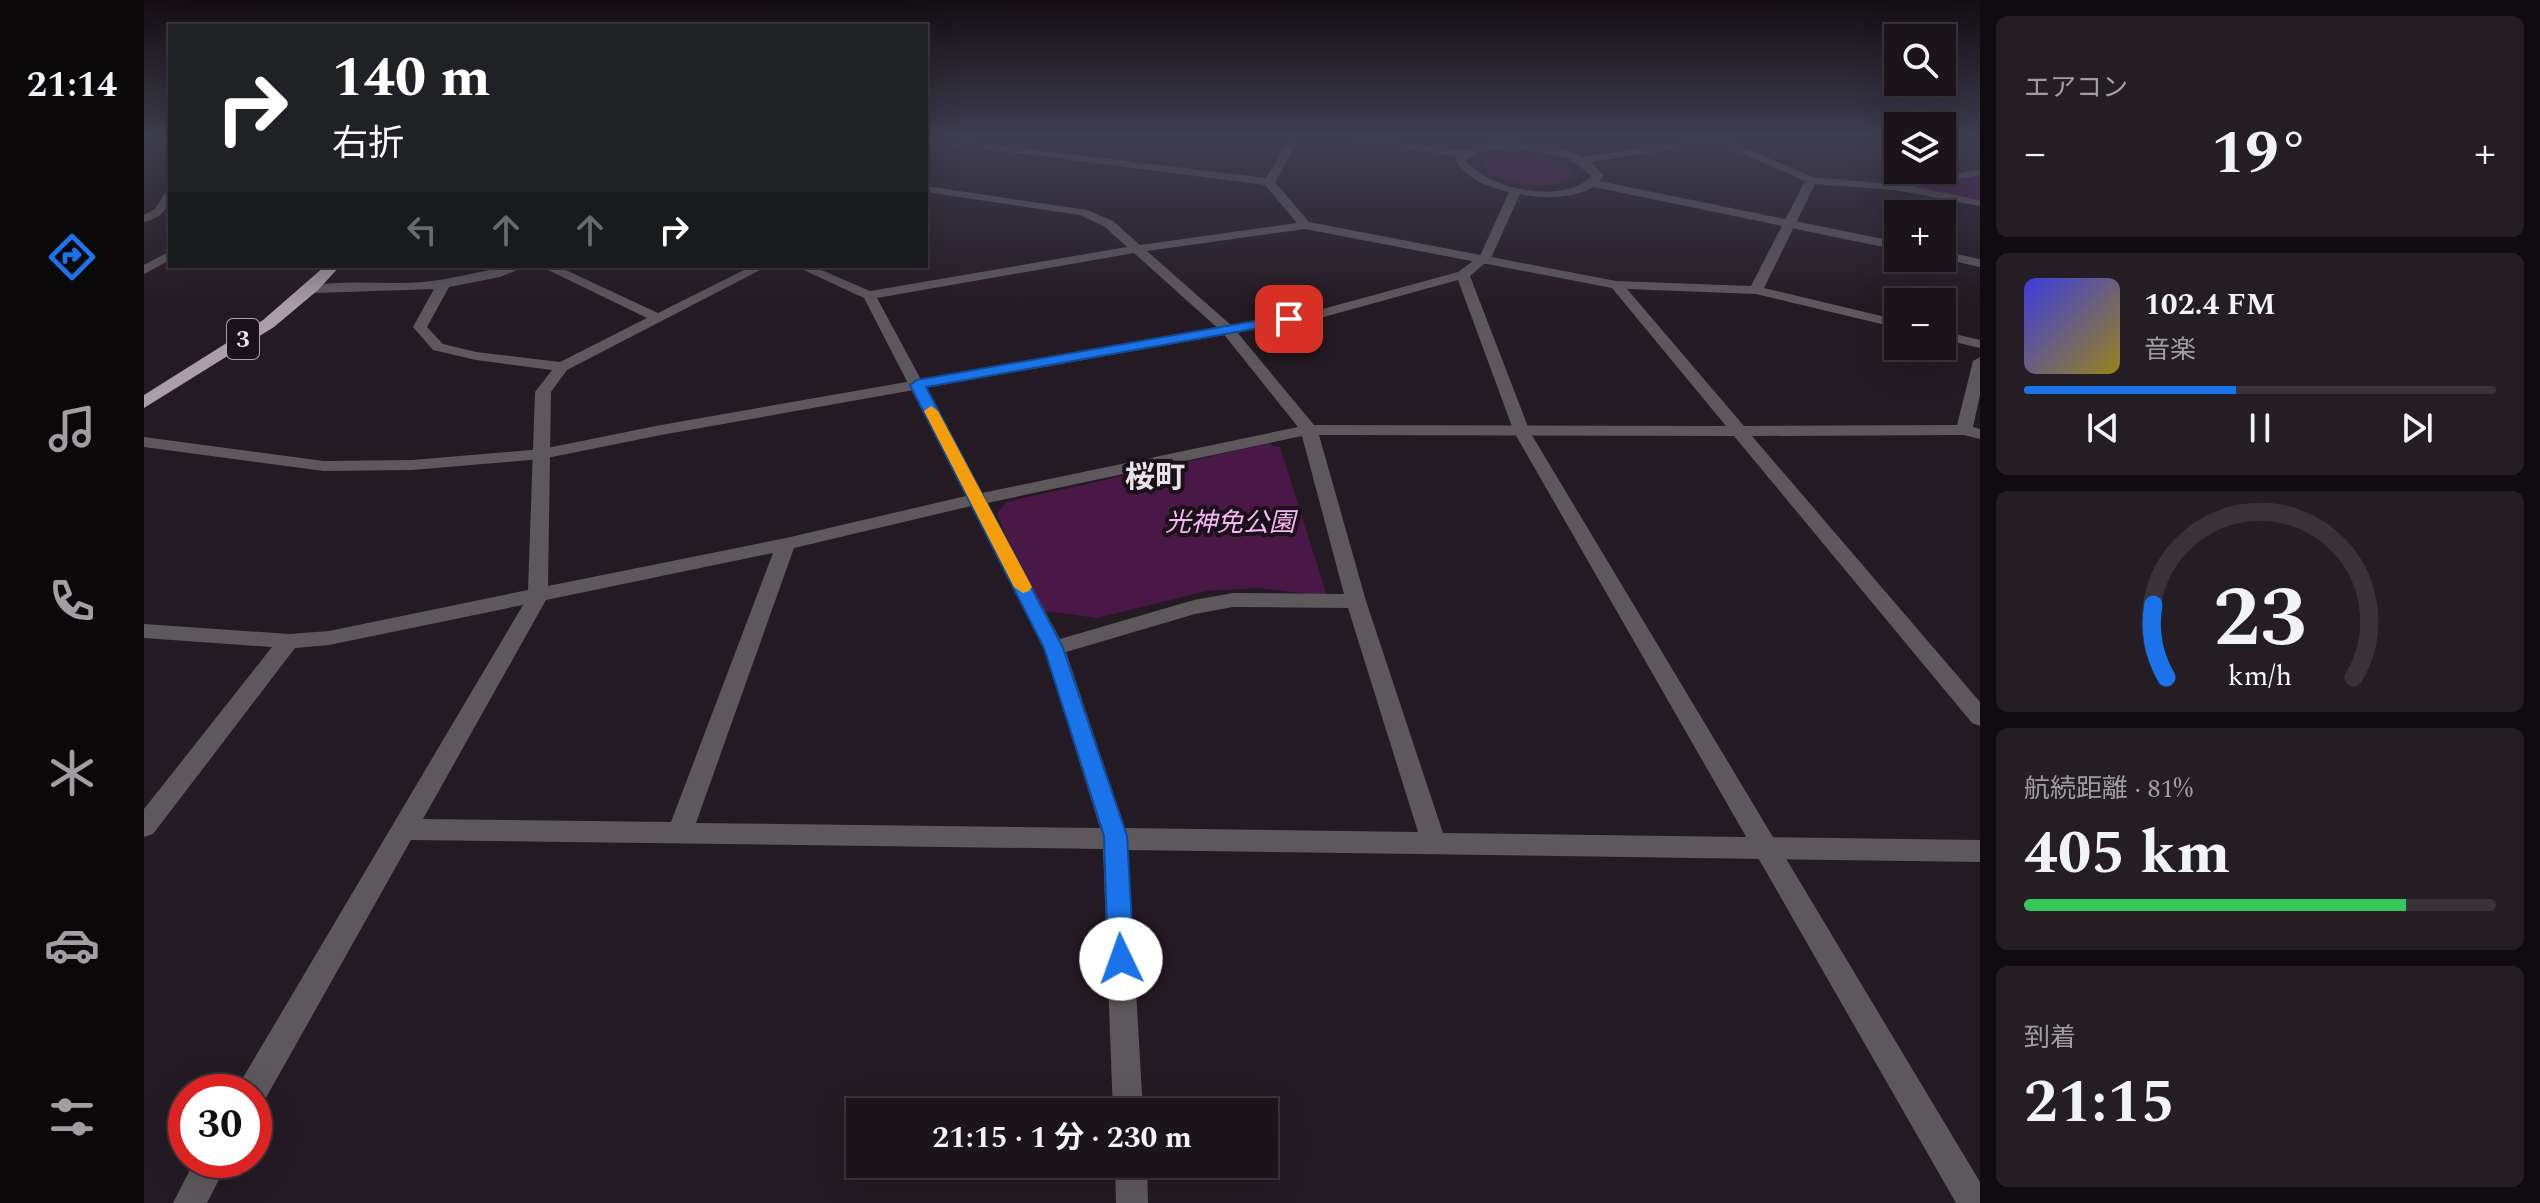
<!DOCTYPE html>
<html lang="ja">
<meta charset="utf-8">
<style>
:root{--surface:#1b141a;--page:#241d23;--text:#f1f3f6;--muted:#a09ea2;--line:#393339;--accent:#1a73e8}
body{margin:0;font-family:Spectral,"Noto Sans JP",serif;background:var(--page);color:var(--text);height:100vh;display:flex;flex-direction:column;font-size:30px;white-space:nowrap}
*{box-sizing:border-box;margin:0}
p{font-size:26px;color:var(--muted)}
.icon{flex:none;width:44px;height:44px;fill:none;stroke:currentColor;stroke-width:2;stroke-linecap:round;stroke-linejoin:round}
.map{position:relative;flex:1;overflow:hidden}
.sheet{display:flex;flex-direction:column;gap:16px;padding:16px;background:#0f0b0e;width:560px}
.sheet>*{flex:none}
.top-card{position:absolute;left:24px;top:24px;width:760px;height:244px;border-radius:0px;box-shadow:0 8px 32px #0002,0 0 0 2px var(--line);background:#202124;color:#fff;overflow:hidden}
.buttons{position:absolute;left:1740px;top:24px;display:grid;gap:16px}
.buttons a{display:grid;place-items:center;width:72px;height:72px;border-radius:0px;background:var(--surface);box-shadow:0 8px 32px #0002,0 0 0 2px var(--line);font-size:40px}
.speed{position:absolute;left:24px;top:1074px;display:flex;gap:16px;font-size:40px;font-weight:700;text-align:center}
.speed>*{display:grid;place-content:center;width:104px;height:104px;border-radius:50%;background:var(--surface);box-shadow:0 8px 32px #0002,0 0 0 2px var(--line);line-height:1}
.speed .limit{border:12px solid #d22;background:#fff;color:#111}
.pin{position:absolute;display:grid;place-items:center;width:68px;height:68px;color:#fff;margin:-34px;border-radius:16px;box-shadow:0 4px 12px #0006}
.me{position:absolute;width:88px;margin:-44px;rotate:357deg;stroke-linejoin:round;filter:drop-shadow(0 0 6px #0008)}
.turn{display:flex;align-items:center;gap:28px;height:168px;padding:0 32px;font-size:36px}
.turn .icon{width:104px;height:104px;stroke-width:2.5}
.turn b{display:block;font-size:56px;line-height:68px}
.lanes{display:flex;align-items:center;height:76px;padding:0 32px;background:#0003;justify-content:center;gap:40px;direction:ltr}
.lanes .off{opacity:.35}
.big{font-size:60px;font-weight:700;line-height:1.1}
.sheet .card{flex:1;display:flex;flex-direction:column;justify-content:center;gap:12px;min-width:0;padding:0 28px;border-radius:12px;background:var(--page)}
.sheet .dial{align-items:center;gap:0}
.dial svg{height:208px;overflow:visible;fill:none;stroke:var(--line);stroke-width:7;stroke-linecap:round;text-anchor:middle}
.dial text{fill:var(--text);stroke:none}
.song{display:flex;align-items:center;gap:24px}
.cover{width:96px;height:96px;border-radius:12px;background:linear-gradient(135deg,hsl(240 70% 55%),hsl(50 70% 35%))}
.played{height:8px;border-radius:4px;background:linear-gradient(90deg,var(--accent) 45%,var(--line) 45%)}
.keys{display:flex;justify-content:space-around;direction:ltr}
.heat{display:flex;justify-content:space-between;align-items:center;font-size:44px;direction:ltr}
.charge{height:12px;border-radius:6px;background:linear-gradient(90deg,#34c759 81%,var(--line) 0)}
.trip{position:absolute;left:702px;top:1098px;width:432px;height:80px;border-radius:0px;background:var(--surface);box-shadow:0 8px 32px #0002,0 0 0 2px var(--line);font-weight:700;line-height:80px;text-align:center}
main{display:flex;flex:1;min-height:0}
.tabs{display:flex;flex-direction:column;width:144px;justify-content:space-around;align-items:center;background:#0b080a;color:var(--muted)}
.tabs .icon{width:56px;height:56px}
.tabs .active{color:var(--accent)}
.tabs b{font-size:36px;color:var(--text)}
.map>svg:first-child{display:block}
</style>
<main>
<nav class="tabs">
<b>21:14</b>
<svg class="icon active" aria-label="directions" viewBox="0 0 24 24"><path d="M12 3l9 9-9 9-9-9zM9 14v-3h6M13 9l2 2-2 2"/></svg>
<svg class="icon" aria-label="music" viewBox="0 0 24 24"><path d="M9 18V5l10-2v13"/><circle cx="6" cy="18" r="3"/><circle cx="16" cy="16" r="3"/></svg>
<svg class="icon" aria-label="phone" viewBox="0 0 24 24"><path d="M5 4h4l2 5-3 2q2 4 5 5l2-3 5 2v4C11 20 4 13 5 4z"/></svg>
<svg class="icon" aria-label="climate" viewBox="0 0 24 24"><path d="M12 3v18M4 7l16 10M4 17L20 7"/></svg>
<svg class="icon" aria-label="car" viewBox="0 0 24 24"><path d="M5 17H2v-5l4-1 3-4h7l3 4 3 1v5h-3M9 17h6M6 11h13"/><circle cx="7" cy="17" r="2"/><circle cx="17" cy="17" r="2"/></svg>
<svg class="icon" aria-label="filters" viewBox="0 0 24 24"><path d="M4 7h16M4 17h16"/><circle cx="9" cy="7" r="2"/><circle cx="15" cy="17" r="2"/></svg>
</nav>
<div class="map">
<svg width="1836" height="1203" viewBox="0 0 1836 1203">
<rect width="100%" height="100%" fill="#241a23"/>
<!-- green -->
<path fill="#491847" d="M 1356,154 C 1380,153 1406,154 1426,169 L 1428,175 C 1410,194 1353,186 1339,165 L 1347,157 Z
M 1836,174 L 1836,200 L 1766,187 Z
M 1123,444 L 1136,447 L 1183,596 L 1114,588 L 1062,591 L 953,618 L 893,610 L 853,514 L 862,502 Z"/>
<g fill="none" stroke-linecap="round" stroke-linejoin="round">
<!-- minor -->
<path fill="#5d585c" fill-rule="evenodd" d="M 782,137 L 1122,178 L 1147,137 L 1157,137 L 1131,182 L 1165,222 L 1472,281 L 1607,286 L 1661,181 L 1561,137 L 1575,137 L 1669,177 L 1758,185 L 1836,169 L 1836,175 L 1770,187 L 1836,200 L 1836,206 L 1751,190 L 1671,184 L 1620,288 L 1754,320 L 1754,328 L 1612,294 L 1483,289 L 1600,426 L 1813,425 L 1829,361 L 1836,357 L 1836,395 L 1829,427 L 1836,429 L 1836,439 L 1820,435 L 1608,436 L 1836,702 L 1836,726 L 1828,723 L 1590,436 L 1175,435 L 1222,601 L 1299,833 L 1836,840 L 1836,862 L 984,850 L 999,1112 L 969,1112 L 959,849 L 267,840 L 119,1103 L 110,1106 L 110,1092 L 93,1092 L 97,1081 L 379,605 L 185,645 L 151,648 L 9,834 L 0,837 L 0,809 L 128,647 L 0,638 L 0,624 L 145,634 L 185,631 L 384,590 L 391,392 L 408,370 L 332,360 L 289,350 L 269,327 L 290,289 L 171,293 L 164,289 L 166,286 C 202,279 242,285 279,282 C 315,279 349,266 384,266 L 356,277 L 305,287 L 283,327 L 299,344 L 332,352 L 416,362 L 503,318 L 396,266 L 413,266 L 514,313 L 608,266 L 624,266 L 423,370 L 407,392 L 404,586 L 642,538 L 822,496 L 720,298 L 651,266 L 668,266 L 726,291 L 983,247 L 961,227 L 936,215 L 782,192 L 782,186 L 943,210 L 969,221 L 996,245 L 1153,223 L 1121,185 L 782,141 ZM 1161,229 L 1468,288 L 1582,426 L 1170,425 L 1088,326 L 1003,251 ZM 990,253 L 1078,332 L 1154,427 L 838,493 L 733,298 ZM 1158,436 L 1200,594 L 1089,593 L 1050,600 L 916,639 L 843,503 ZM 827,506 L 900,648 L 956,828 L 552,823 L 650,548 ZM 629,553 L 527,822 L 279,819 L 402,600 ZM 1089,607 L 1204,608 L 1274,832 L 981,828 L 922,652 L 1051,614 Z
M 26,190 C 26,208 18,218 0,222 L 0,215 L 11,209 L 22,191 Z
M 26,251 L 26,260 L 0,274 L 0,265 Z
M 1798,331 L 1836,340 L 1836,348 L 1798,339 Z
M 51,1160 L 85,1160 L 63,1203 L 29,1203 Z
M 971,1164 L 1003,1164 L 1004,1203 L 972,1203 Z"/>
<!-- tertiary -->
<path fill="#5d585c" fill-rule="evenodd" d="M 1181,137 L 1211,137 L 1320,151 L 1345,143 L 1377,143 L 1415,148 L 1439,157 L 1576,137 L 1604,137 L 1447,162 L 1460,176 L 1455,181 L 1754,242 L 1754,250 L 1450,187 C 1427,199 1400,199 1376,194 L 1347,258 L 1326,276 L 1386,432 L 1836,1182 L 1836,1203 L 1812,1203 L 1370,432 L 1314,280 L 1176,318 L 517,435 L 398,459 L 268,470 L 180,471 L 0,447 L 0,437 L 180,461 L 268,460 L 398,449 L 517,425 L 1175,310 L 1314,272 L 1336,256 L 1365,192 C 1343,187 1325,179 1311,161 L 1314,156 ZM 1366,148 L 1423,157 L 1448,176 C 1419,205 1346,190 1322,161 L 1335,151 Z
M 1798,251 L 1836,259 L 1836,267 L 1795,258 L 1798,258 Z"/>
<!-- trunk -->
<path fill="#aa9ea8" fill-rule="evenodd" d="M 181,266 L 196,266 L 174,290 L 130,327 L 0,408 L 0,395 L 119,320 Z"/>
</g>
<!-- sky -->
<linearGradient id="sky" x2="0" y2="1"><stop stop-color="#140e13"/><stop offset="0.45" stop-color="#3f3e50"/><stop offset="1" stop-color="#3f3e50" stop-opacity="0"/></linearGradient>
<rect width="1836" height="306" fill="url(#sky)"/>
<!-- route -->
<path fill="#1a73e8" stroke="#114b97" stroke-width="2" d="M 1145,315 L 1151,319 L 1149,322 L 782,387 L 919,648 L 983,836 L 990,959 L 986,967 L 977,971 L 968,967 L 964,959 L 960,836 L 900,648 L 766,385 L 773,380 Z"/>
<!-- slow -->
<path fill="#f59e0b" d="M 787,406 L 794,411 L 888,587 L 885,591 L 879,593 L 870,587 L 780,411 Z"/>
<g text-anchor="middle" stroke-width="8" stroke-linejoin="round" paint-order="stroke">
<!-- shield labels -->
<rect fill="#1a111a" stroke="#aba3ab" stroke-width="2" x="83" y="319" width="32" height="40" rx="6"/>
<g font-size="24" font-weight="bold" fill="#e9e2e9">
<text x="99" y="347">3</text>
</g>
<!-- park labels -->
<g font-size="26" font-style="italic" fill="#fbb6f7" stroke="#1a111a">
<text x="1086" y="531">光神免公園</text>
</g>
<!-- quarter labels -->
<g font-size="30" font-weight="bold" fill="#e9e2e9" stroke="#1a111a">
<text x="1011" y="487">桜町</text>
</g>
</g>
</svg>
<div class="buttons">
<a><svg class="icon" aria-label="search" viewBox="0 0 24 24"><circle cx="10" cy="10" r="6"/><path d="M15 15l6 6"/></svg></a>
<a><svg class="icon" aria-label="layers" viewBox="0 0 24 24"><path d="M12 4l9 5-9 5-9-5zM3 14l9 5 9-5"/></svg></a>
<a>+</a>
<a>−</a>
</div>
<div class="speed"><div class="limit">30</div></div>
<div class="pin" style="left:1145px;top:319px;background:#d93025"><svg class="icon" aria-label="arrive" viewBox="0 0 24 24"><path d="M6 21V4h12l-3 4 3 4H6"/></svg></div>
<svg class="me" style="left:977px;top:959px" viewBox="-20 -20 40 40"><circle r="19" fill="#fff"/><path d="M0-13L10 11 0 6-10 11z" fill="#1a73e8"/></svg>
<div class="trip">21:15 · 1 分 · 230 m</div>
<div class="top-card">
<div class="turn"><svg class="icon" aria-label="right" viewBox="0 0 24 24"><path d="M7 20v-9h11M14 6l5 5-5 5"/></svg><div><b>140 m</b>右折</div></div>
<div class="lanes"><svg class="icon off" aria-label="left" viewBox="0 0 24 24"><path d="M17 20v-9H6M10 6l-5 5 5 5"/></svg><svg class="icon off" aria-label="ahead" viewBox="0 0 24 24"><path d="M12 20V5M6 11l6-6 6 6"/></svg><svg class="icon off" aria-label="ahead" viewBox="0 0 24 24"><path d="M12 20V5M6 11l6-6 6 6"/></svg><svg class="icon" aria-label="right" viewBox="0 0 24 24"><path d="M7 20v-9h11M14 6l5 5-5 5"/></svg></div>
</div>
</div>
<section class="sheet">
<div class="card"><p>エアコン</p>
<div class="heat"><a>−</a><b class="big">19°</b><a>+</a></div>
</div>
<div class="card">
<div class="song"><i class="cover"></i><div><b>102.4 FM</b><p>音楽</p></div></div>
<div class="played"></div>
<div class="keys"><svg class="icon" aria-label="previous" viewBox="0 0 24 24"><path d="M18 5L8 12l10 7zM5 5v14"/></svg><svg class="icon" aria-label="pause" viewBox="0 0 24 24"><path d="M8 5v14M16 5v14"/></svg><svg class="icon" aria-label="next" viewBox="0 0 24 24"><path d="M6 5l10 7-10 7zM19 5v14"/></svg></div>
</div>
<div class="card dial"><svg viewBox="0 0 100 80">
<path d="M14 69A42 42 0 1 1 86 69"/>
<path d="M14 69A42 42 0 0 1 9 41" stroke="#1a73e8"/>
<text x="50" y="56" font-size="32" font-weight="700">23</text>
<text x="50" y="72" font-size="11">km/h</text>
</svg></div>
<div class="card"><p>航続距離 · 81%</p><b class="big">405 km</b><div class="charge"></div></div>
<div class="card"><p>到着</p><b class="big">21:15</b></div>
</section>
</main>
